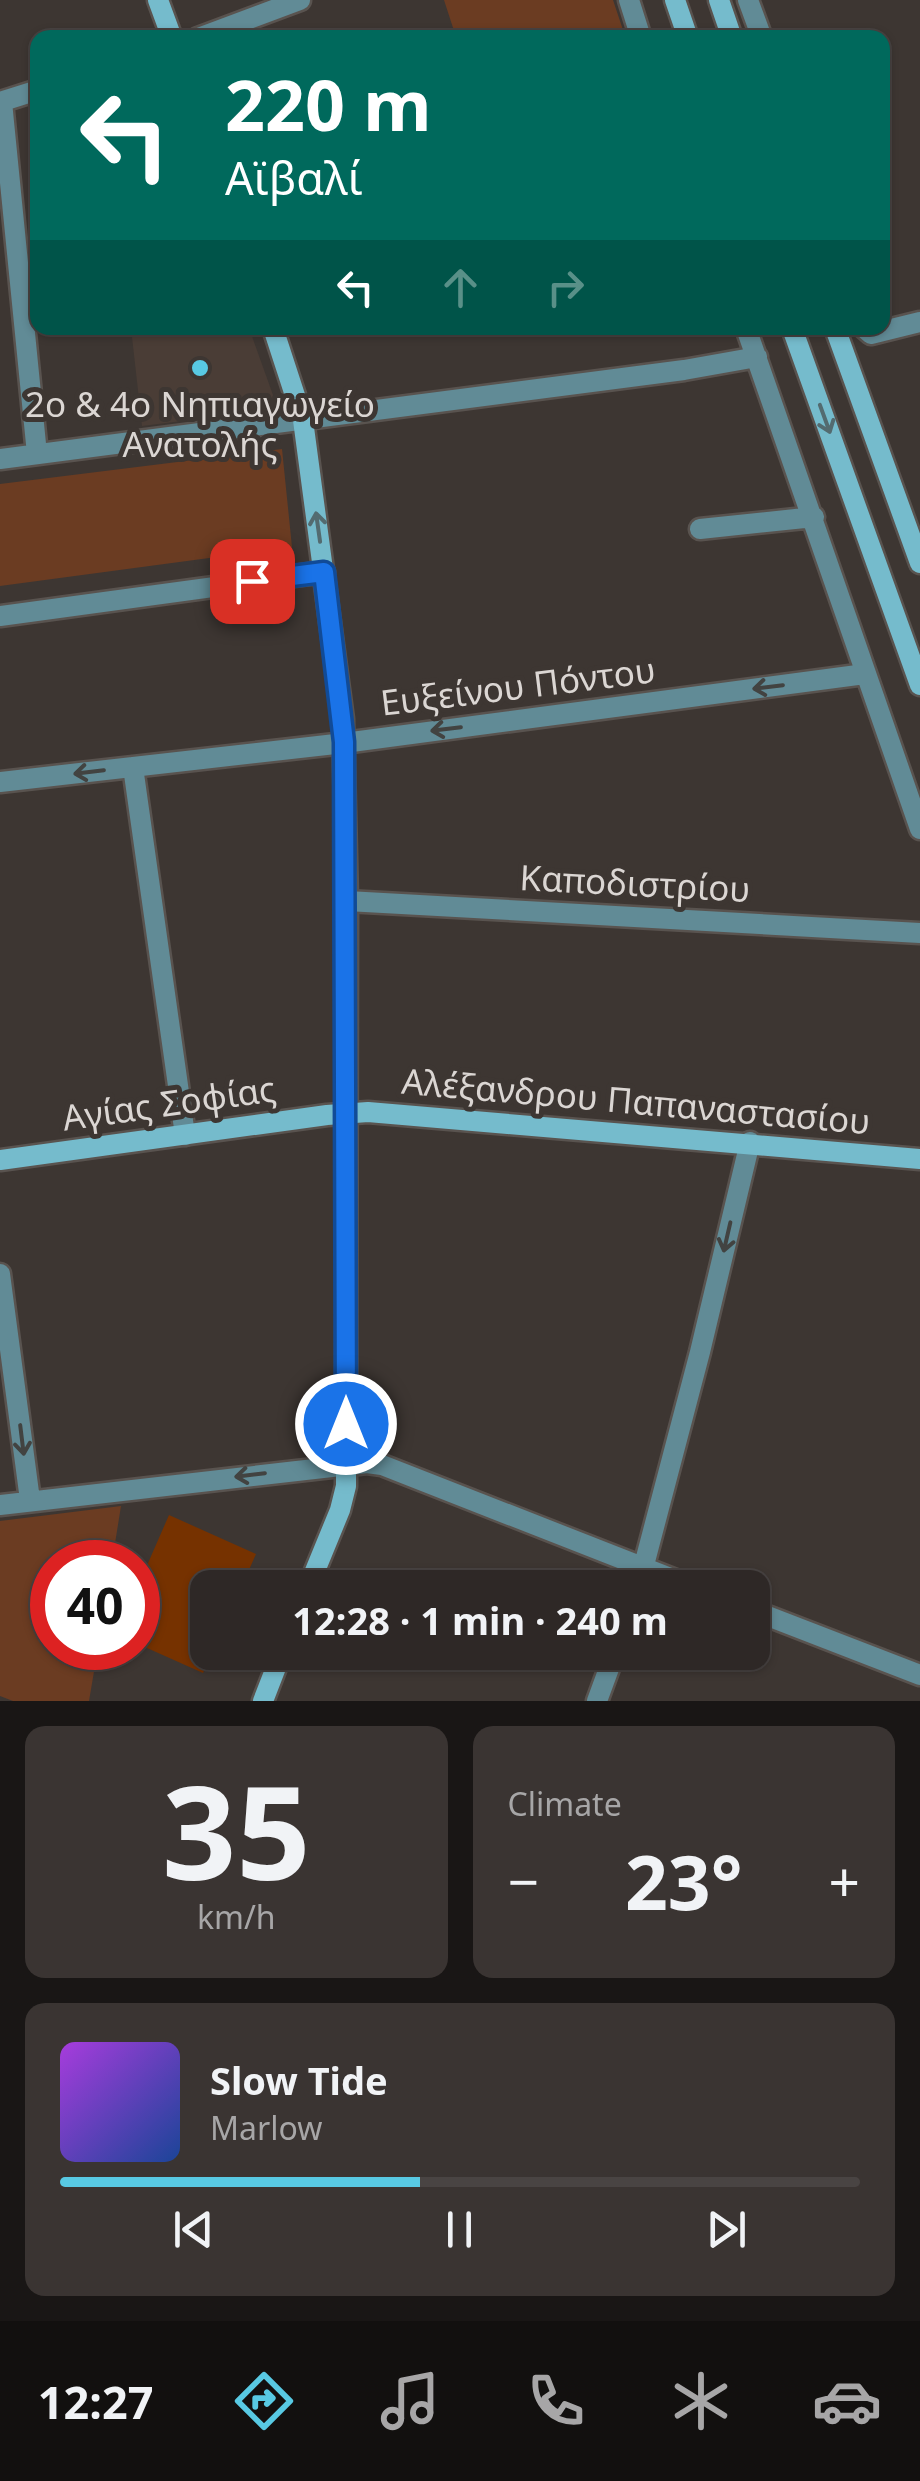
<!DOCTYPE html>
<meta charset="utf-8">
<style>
:root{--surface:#2e2826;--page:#3a3432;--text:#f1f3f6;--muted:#a7a6a7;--line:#494443;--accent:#58c9e3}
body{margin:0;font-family:"Noto Sans",sans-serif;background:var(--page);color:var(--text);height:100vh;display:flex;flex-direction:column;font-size:38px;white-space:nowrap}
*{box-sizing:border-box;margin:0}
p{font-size:32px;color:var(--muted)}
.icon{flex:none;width:55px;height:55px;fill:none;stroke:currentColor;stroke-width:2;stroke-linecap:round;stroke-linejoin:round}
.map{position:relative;height:1701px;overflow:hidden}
.details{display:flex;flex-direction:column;gap:25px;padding:25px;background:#191615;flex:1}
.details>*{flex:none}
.banner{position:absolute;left:30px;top:30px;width:860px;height:305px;border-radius:20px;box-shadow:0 2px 8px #0004,0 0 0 2px var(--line);background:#00695c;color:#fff;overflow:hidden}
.speed{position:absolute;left:30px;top:1540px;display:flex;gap:20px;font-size:50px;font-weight:700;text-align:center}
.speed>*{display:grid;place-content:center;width:130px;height:130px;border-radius:50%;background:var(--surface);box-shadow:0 2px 8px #0004,0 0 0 2px var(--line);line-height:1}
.speed .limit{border:15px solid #d22;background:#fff;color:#111}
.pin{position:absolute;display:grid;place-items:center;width:85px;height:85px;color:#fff;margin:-42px;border-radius:20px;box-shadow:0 5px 15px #0006}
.me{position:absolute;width:110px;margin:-55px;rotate:0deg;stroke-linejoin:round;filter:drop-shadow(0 0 8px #0008)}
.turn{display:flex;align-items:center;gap:35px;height:210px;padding:0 30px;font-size:45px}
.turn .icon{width:130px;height:130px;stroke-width:2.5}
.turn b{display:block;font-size:70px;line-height:85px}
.lanes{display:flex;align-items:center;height:95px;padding:0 30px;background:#0003;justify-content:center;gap:50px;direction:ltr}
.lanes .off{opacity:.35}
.big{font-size:75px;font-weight:700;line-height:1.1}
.details .card{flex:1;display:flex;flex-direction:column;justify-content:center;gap:15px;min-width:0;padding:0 35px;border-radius:20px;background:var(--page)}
.details .dial{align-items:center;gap:0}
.dial b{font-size:130px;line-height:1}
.song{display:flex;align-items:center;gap:30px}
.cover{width:120px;height:120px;border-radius:15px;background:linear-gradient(135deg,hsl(280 70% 55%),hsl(220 70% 35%))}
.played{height:10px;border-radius:5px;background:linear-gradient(90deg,var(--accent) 45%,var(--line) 45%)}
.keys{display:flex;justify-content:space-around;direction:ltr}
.heat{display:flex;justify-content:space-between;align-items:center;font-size:55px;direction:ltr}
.details .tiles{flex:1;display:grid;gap:25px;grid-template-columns:1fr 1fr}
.card:last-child{grid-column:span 2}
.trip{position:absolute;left:190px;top:1570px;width:580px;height:100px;border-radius:20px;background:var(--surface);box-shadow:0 2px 8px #0004,0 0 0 2px var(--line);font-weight:700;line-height:100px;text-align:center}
.dock{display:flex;height:160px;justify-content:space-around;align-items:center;background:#12100f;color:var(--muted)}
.dock .icon{width:70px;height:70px}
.dock .active{color:var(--accent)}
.dock b{font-size:45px;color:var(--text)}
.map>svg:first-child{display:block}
</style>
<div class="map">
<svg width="920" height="1701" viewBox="0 0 920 1701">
<rect width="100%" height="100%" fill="#3d3632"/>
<!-- built -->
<path fill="#4a3d36" d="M 131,328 L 249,328 L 278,409 L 142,426 Z"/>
<!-- green -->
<path fill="#6b3c22" d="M 444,0 L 613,0 L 624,33 L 608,38 L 456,37 Z
M 282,449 L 292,547 L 0,586 L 0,484 Z
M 121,1506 L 112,1562 L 52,1562 L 52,1648 L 98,1648 L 89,1701 L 13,1701 L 0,1696 L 0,1521 Z"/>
<!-- building -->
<path fill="#763200" d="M 169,1515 L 256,1554 L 241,1588 L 208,1588 L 208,1652 L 212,1652 L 203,1673 L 138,1644 L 138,1586 Z"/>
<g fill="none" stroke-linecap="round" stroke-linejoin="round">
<!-- street casing -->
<g stroke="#59534f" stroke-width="25">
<path id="street" d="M 629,0 L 641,38
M 748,0 L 762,38
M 198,38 L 300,0
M 0,102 L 38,90
M 2,102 L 37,454
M 746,328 L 920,829
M 864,328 L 871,334 L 920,322
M 0,459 L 684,370 L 757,357
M 700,529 L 814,517
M 0,616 L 324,572
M 133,767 L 185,1135
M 0,782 L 344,743 L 865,674
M 347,901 L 920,933
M 0,1274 L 30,1500
M 0,1505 L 367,1463 L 382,1465 L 696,1588
M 638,1588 L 700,1352 L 750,1142
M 752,1610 L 920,1675
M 597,1701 L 615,1652"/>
</g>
<!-- secondary casing -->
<g stroke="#59534f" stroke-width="25">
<path id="secondary" d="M 158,0 L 172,38
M 675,0 L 688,38
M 719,0 L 732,38
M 273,328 L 303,420 L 343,719 L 347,901 L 346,1486 L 340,1510 L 308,1588
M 792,328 L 920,685
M 835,328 L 920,563
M 0,1160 L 327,1115 L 368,1112 L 920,1159
M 263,1701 L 282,1652"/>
</g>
<!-- street -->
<use href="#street" stroke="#618b96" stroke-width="20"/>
<!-- secondary -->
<use href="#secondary" stroke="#75bbcc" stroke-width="20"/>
</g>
<!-- one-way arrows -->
<defs><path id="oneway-shaft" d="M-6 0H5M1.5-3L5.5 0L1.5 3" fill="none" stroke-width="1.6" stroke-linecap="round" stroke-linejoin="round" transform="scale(2.5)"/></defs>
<g stroke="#536b70">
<use href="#oneway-shaft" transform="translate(825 419) rotate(70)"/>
<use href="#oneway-shaft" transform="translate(318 527) rotate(-98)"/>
</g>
<g stroke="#424341">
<use href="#oneway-shaft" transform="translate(768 687) rotate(173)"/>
<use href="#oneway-shaft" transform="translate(446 729) rotate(173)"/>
<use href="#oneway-shaft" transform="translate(89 772) rotate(173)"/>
<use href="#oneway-shaft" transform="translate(727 1237) rotate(103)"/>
<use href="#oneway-shaft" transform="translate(22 1440) rotate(83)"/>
<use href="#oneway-shaft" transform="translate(250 1475) rotate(173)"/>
</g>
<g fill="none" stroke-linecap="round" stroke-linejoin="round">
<!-- route casing -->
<g stroke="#114b97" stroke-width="25">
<path id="route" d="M 252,581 L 324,572 L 344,742 L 346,1424"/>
</g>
<!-- route -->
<use href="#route" stroke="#1a73e8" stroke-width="18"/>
</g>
<!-- markers -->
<circle fill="#58c9e3" stroke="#3d3632" stroke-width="4" cx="200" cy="368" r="10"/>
<g text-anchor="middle" stroke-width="10" stroke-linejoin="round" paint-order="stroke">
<!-- poi labels -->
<g font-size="35" fill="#dbd6d3" stroke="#3d3632">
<text x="200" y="417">2ο &amp; 4ο Νηπιαγωγείο<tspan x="200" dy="40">Ανατολής</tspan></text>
</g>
<!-- street labels -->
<g font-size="35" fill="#dbd6d3" stroke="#3d3632">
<text transform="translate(518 687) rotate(-7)" y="12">Ευξείνου Πόντου</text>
<text transform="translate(635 884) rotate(3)" y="12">Καποδιστρίου</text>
<text transform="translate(636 1102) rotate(5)" y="12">Αλέξανδρου Παπαναστασίου</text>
<text transform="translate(169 1104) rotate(-8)" y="12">Αγίας Σοφίας</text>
</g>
</g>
</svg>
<div class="speed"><div class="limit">40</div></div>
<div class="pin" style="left:252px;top:581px;background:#d93025"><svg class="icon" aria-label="arrive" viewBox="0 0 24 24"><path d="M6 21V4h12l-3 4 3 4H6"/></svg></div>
<svg class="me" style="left:346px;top:1424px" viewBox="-20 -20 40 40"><circle r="17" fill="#1a73e8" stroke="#fff" stroke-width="3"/><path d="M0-11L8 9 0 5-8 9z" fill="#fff"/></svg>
<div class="trip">12:28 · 1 min · 240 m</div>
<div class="banner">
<div class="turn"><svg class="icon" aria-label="left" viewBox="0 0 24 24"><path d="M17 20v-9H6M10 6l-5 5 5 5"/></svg><div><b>220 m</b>Αϊβαλί</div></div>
<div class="lanes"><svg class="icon" aria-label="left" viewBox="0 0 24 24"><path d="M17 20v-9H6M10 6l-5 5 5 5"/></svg><svg class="icon off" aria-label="ahead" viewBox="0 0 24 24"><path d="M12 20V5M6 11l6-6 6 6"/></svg><svg class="icon off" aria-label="right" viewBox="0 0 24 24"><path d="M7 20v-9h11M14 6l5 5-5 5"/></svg></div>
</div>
</div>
<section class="details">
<div class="tiles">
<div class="card dial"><b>35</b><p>km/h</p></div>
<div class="card"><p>Climate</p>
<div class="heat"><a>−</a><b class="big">23°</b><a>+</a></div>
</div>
<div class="card">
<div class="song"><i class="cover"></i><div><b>Slow Tide</b><p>Marlow</p></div></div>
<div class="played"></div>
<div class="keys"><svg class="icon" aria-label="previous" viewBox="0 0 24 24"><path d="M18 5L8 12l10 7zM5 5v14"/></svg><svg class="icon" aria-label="pause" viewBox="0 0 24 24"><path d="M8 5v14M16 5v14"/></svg><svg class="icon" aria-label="next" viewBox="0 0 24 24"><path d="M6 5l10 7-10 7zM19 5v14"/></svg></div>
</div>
</div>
</section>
<nav class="dock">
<b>12:27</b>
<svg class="icon active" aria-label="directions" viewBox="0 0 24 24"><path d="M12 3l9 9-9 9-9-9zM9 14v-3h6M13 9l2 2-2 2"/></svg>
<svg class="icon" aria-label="music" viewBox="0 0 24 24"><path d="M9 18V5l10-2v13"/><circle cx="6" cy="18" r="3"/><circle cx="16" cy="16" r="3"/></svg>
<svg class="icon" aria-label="phone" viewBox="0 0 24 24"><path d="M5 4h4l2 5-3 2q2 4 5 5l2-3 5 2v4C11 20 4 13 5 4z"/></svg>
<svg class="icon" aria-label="climate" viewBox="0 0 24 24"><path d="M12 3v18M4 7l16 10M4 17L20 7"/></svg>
<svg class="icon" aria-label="car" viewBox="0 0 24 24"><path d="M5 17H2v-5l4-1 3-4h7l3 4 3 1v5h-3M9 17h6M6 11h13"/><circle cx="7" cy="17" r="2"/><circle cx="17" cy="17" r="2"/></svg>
</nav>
